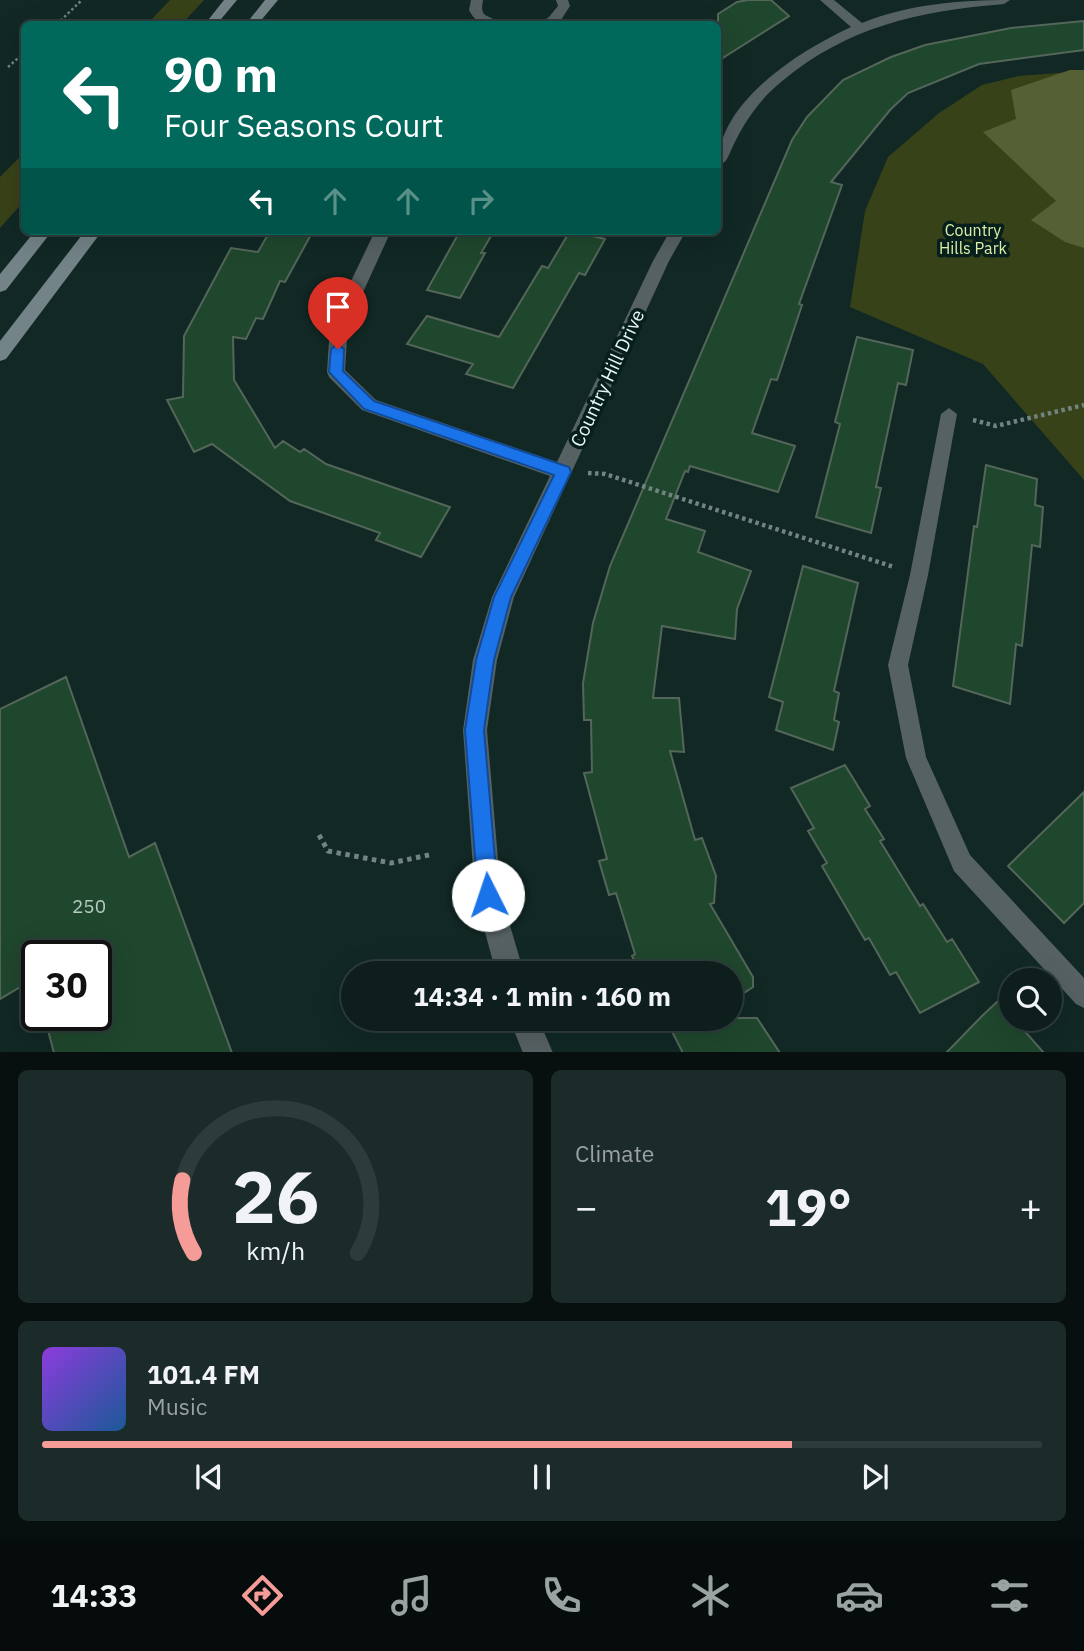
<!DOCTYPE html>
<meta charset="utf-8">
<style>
:root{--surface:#0d1e1c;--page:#1b2b29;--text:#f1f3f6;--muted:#9aa2a3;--line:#2d3c3b;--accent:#f59b98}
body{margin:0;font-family:"IBM Plex Sans",sans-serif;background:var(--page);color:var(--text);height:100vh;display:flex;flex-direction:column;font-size:26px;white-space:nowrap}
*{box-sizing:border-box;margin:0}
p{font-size:23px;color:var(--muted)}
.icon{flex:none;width:38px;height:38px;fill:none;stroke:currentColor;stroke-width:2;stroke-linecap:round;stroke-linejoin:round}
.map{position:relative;height:1052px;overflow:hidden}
.sheet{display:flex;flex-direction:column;gap:18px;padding:18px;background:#07100f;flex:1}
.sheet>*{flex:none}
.banner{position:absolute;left:21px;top:21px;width:700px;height:214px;border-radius:10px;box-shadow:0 7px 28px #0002,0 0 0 2px var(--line);background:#00695c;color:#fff;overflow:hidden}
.fabs{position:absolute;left:999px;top:968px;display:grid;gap:14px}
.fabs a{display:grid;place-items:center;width:63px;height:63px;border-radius:50%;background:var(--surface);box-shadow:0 7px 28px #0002,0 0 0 2px var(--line);font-size:35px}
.speed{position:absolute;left:21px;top:940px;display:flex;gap:14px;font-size:35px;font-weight:700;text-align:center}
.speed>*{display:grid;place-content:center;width:91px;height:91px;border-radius:50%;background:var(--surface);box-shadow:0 7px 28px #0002,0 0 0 2px var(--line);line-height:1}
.speed .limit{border:4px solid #111;border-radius:10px;background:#fff;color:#111}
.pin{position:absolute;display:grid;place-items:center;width:60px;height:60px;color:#fff;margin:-72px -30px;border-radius:50% 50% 50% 0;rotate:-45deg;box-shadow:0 0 7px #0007}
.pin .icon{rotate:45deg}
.me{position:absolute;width:77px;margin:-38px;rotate:356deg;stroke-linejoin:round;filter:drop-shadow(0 0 5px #0008)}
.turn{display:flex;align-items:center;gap:24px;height:147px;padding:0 28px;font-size:32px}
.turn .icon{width:91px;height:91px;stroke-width:2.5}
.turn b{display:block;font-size:49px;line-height:60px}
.lanes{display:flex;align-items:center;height:66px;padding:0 28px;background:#0003;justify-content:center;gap:35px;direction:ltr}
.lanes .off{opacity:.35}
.big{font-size:52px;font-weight:700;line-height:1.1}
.sheet .tile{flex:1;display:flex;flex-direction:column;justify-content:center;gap:10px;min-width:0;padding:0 24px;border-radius:10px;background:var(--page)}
.sheet .dial{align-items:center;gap:0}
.dial svg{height:182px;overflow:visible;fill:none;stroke:var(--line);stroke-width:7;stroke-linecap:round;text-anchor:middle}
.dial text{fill:var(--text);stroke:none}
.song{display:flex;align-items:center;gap:21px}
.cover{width:84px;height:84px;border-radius:10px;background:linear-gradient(135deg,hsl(270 70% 55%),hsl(210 70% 35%))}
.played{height:7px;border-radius:4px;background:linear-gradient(90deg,var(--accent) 75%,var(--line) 75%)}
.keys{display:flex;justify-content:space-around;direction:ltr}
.heat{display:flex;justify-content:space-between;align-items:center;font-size:38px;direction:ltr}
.sheet .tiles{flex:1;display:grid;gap:18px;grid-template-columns:1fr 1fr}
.tile:last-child{grid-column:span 2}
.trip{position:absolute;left:341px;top:961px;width:402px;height:70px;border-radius:35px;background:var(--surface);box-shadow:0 7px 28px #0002,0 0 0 2px var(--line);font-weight:700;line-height:70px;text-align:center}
.tab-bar{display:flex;height:112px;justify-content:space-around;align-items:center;background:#050c0b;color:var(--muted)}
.tab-bar .icon{width:49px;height:49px}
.tab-bar .active{color:var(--accent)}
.tab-bar b{font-size:32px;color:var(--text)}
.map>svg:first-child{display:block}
</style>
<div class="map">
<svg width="1084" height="1053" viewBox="0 0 1084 1053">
<rect width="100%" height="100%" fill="#112825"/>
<!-- green -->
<path fill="#384218" d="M 170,0 L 204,0 L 182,24 L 147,24 Z
M 1084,71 L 1084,480 L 983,364 L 850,307 L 865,211 L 888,157 L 939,113 L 982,85 L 1019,76 Z
M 24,153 L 24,201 L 0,228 L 0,177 Z"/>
<!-- forest -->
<path fill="#556034" d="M 1070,70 L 1084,70 L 1084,248 L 1065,242 L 1031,220 L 1056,201 L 983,132 L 1016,119 L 1011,90 Z"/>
<!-- building -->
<path fill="#1f472d" stroke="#546659" stroke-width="2" d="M 748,0 L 771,0 L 789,16 L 718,61 L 718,14 L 737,2 Z
M 1084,21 L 1084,50 L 979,64 L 908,93 L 890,110 L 831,182 L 842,185 L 799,304 L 802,305 L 777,380 L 771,379 L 752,433 L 795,446 L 778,492 L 690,466 L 688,472 L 685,471 L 666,519 L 705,531 L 698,552 L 751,571 L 737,609 L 735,639 L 662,626 L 653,698 L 679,698 L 684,752 L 670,751 L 695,840 L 702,838 L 716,876 L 714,903 L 710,904 L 753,977 L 753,987 L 732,1001 L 732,973 L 641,973 L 632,956 L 635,954 L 616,893 L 609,895 L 599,861 L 607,859 L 584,773 L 592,772 L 591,720 L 584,720 L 583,683 L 593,623 L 610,566 L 792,140 L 807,117 L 843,80 L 891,57 L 925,45 L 1011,28 Z
M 270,231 L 313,231 L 285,282 L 280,281 L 263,319 L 256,318 L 246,339 L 233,337 L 234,380 L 275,448 L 283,441 L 300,452 L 304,449 L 326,464 L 450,507 L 421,557 L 376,540 L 380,533 L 290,501 L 212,444 L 194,452 L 167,400 L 183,397 L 184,336 L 231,248 L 258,252 Z
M 460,231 L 494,231 L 481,253 L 485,253 L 460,298 L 427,290 Z
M 570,231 L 605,239 L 585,275 L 579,273 L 513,388 L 466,374 L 473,364 L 407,344 L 427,316 L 499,337 L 542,266 L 548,268 Z
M 857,337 L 913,350 L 906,385 L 898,383 L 876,487 L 881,488 L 871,533 L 816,517 L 840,424 L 835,422 Z
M 986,465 L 1037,479 L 1035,505 L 1043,507 L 1040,547 L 1032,545 L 1022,646 L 1016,644 L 1010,704 L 953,686 L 974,526 L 977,527 Z
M 803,566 L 858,583 L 834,691 L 839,693 L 834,720 L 839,722 L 833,750 L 776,730 L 783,702 L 769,697 Z
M 66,677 L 129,857 L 155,843 L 232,1053 L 54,1053 L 44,1015 L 96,1015 L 96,956 L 37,956 L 37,977 L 0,999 L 0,709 Z
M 845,765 L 870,806 L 865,809 L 884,839 L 880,841 L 920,906 L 923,904 L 947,942 L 952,939 L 979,982 L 920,1013 L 896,972 L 890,975 L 869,938 L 865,940 L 822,866 L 827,863 L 808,831 L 814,828 L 791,788 Z
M 1084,792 L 1084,903 L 1064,923 L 1008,866 Z
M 998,1001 L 1044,1053 L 946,1053 L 982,1016 Z
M 665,1018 L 757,1018 L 780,1053 L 683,1053 Z"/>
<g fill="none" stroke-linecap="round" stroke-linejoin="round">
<!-- path-far2 -->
<path stroke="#718481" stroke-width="2.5" stroke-dasharray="2.5 2.5" stroke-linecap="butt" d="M 57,24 L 82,0
M 8,67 L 24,53"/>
<!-- path-far1 -->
<path stroke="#718481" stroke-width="4.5" stroke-dasharray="3.5 3.5" stroke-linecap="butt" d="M 973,420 L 996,426 L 1084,405
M 588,473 L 605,474 L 894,567"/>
<!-- path -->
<path stroke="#718481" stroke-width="5" stroke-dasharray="4.5 4.5" stroke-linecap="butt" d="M 319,835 L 328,851 L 391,863 L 429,855"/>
<!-- lane -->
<path fill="#566164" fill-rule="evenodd" d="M 949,408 L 957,414 L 928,575 L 908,665 L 926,757 L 970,855 L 1084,978 L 1084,1008 L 1076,1004 L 954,871 L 906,758 L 888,665 L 910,575 L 941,414 Z"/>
<!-- street -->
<path fill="#566164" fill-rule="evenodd" d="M 471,0 L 483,0 C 479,21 490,12 498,24 C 483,24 476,24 469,10 Z
M 556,0 L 568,0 L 570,6 L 559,23 L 539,24 L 549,17 L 558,6 Z
M 820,0 L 834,0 L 862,23 C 909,4 960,0 1010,0 L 1004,4 C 919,11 848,26 781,82 C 759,100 745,121 733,146 C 729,154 727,164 718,165 C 718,102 799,51 851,27 Z
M 375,231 L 391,231 L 348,325 L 345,370 L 376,400 L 557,462 L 653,261 L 670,231 L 686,231 L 669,261 L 514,597 L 497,660 L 487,730 L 501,895 L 524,973 L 496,973 L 475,895 L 463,730 L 473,660 L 492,597 L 550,476 L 362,410 L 329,377 L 327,372 L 330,325 Z
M 509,1018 L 538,1018 L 553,1053 L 523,1053 Z"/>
<!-- secondary -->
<path fill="#738388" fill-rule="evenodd" d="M 224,0 L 237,0 L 217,24 L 205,24 Z
M 265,0 L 278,0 L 258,24 L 246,24 Z
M 35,231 L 52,231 L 6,290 L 0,292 L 0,274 Z
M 85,231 L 102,231 L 6,359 L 0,361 L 0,341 Z"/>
</g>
<!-- route -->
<path fill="#1a73e8" stroke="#114b97" stroke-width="2" d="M 338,344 L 344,349 L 343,371 L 374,401 L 569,467 L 571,472 L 511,597 L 494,660 L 484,730 L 498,895 L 495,902 L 488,905 L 481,902 L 478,895 L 465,730 L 476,660 L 494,597 L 554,475 L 364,409 L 329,372 L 331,349 Z"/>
<g text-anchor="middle" stroke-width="7" stroke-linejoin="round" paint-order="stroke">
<!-- far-park labels -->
<g font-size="16" fill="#dbeea5" stroke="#071f1c">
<text x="973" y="236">Country<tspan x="973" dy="18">Hills Park</tspan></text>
</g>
<!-- street labels -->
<g font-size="19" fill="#e8f6f4" stroke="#071f1c">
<text transform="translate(607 378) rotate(-65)" y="7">Country Hill Drive</text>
</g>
<!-- near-number labels -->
<g font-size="19" fill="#b6cac2">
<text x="89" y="913">250</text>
</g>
</g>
</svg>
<div class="fabs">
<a><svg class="icon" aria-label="search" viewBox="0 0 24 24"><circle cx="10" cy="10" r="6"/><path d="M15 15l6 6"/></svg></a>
</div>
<div class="speed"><div class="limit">30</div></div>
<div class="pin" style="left:338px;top:349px;background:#d93025"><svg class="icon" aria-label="arrive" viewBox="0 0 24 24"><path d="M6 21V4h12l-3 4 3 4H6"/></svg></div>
<svg class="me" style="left:488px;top:895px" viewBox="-20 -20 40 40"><circle r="19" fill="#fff"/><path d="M0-13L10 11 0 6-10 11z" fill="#1a73e8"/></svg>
<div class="trip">14:34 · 1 min · 160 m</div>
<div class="banner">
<div class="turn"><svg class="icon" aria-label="left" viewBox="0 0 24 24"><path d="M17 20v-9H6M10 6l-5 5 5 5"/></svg><div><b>90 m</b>Four Seasons Court</div></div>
<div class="lanes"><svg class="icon" aria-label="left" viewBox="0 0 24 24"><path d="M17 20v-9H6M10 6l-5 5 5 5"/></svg><svg class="icon off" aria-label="ahead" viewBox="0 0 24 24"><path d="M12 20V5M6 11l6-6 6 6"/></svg><svg class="icon off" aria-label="ahead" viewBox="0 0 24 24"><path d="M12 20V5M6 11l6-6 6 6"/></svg><svg class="icon off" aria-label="right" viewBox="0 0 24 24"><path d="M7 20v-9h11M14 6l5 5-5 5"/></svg></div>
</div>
</div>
<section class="sheet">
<div class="tiles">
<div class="tile dial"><svg viewBox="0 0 100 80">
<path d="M14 69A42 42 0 1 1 86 69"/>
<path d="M14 69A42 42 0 0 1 9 37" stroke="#f59b98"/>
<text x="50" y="56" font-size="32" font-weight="700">26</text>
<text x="50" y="72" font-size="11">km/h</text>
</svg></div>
<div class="tile"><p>Climate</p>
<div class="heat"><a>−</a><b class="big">19°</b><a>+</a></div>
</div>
<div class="tile">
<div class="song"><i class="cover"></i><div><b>101.4 FM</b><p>Music</p></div></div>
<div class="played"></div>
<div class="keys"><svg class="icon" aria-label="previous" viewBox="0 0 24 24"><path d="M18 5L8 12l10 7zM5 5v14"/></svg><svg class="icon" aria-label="pause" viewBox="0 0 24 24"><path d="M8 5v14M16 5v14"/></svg><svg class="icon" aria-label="next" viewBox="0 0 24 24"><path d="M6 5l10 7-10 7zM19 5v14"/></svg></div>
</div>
</div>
</section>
<nav class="tab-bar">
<b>14:33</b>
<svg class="icon active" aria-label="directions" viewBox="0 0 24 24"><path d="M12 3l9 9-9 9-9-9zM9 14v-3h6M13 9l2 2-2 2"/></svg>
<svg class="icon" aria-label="music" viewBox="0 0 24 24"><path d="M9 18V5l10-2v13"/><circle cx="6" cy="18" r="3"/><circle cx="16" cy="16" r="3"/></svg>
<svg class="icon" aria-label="phone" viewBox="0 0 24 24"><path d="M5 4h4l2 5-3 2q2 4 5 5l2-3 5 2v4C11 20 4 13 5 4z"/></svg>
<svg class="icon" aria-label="climate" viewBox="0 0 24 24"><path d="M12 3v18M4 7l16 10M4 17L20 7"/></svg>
<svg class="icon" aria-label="car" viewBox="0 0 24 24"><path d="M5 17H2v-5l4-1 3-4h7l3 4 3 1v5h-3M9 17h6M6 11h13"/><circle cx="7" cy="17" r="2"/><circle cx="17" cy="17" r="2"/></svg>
<svg class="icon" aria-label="filters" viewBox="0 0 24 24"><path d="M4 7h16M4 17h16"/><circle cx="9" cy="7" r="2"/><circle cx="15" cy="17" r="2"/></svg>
</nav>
